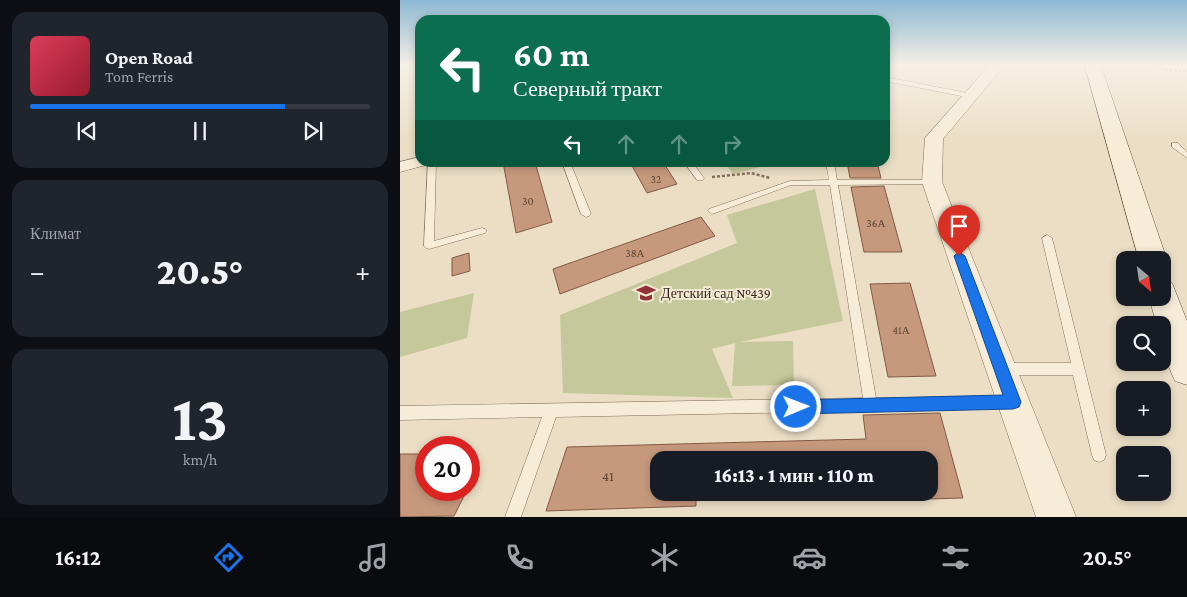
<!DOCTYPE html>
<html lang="ru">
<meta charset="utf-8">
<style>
:root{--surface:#171b24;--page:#20242c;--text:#f1f3f6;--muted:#9ea1a6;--line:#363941;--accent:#1a73e8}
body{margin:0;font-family:"Crimson Pro",serif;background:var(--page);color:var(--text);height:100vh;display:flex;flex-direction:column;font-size:19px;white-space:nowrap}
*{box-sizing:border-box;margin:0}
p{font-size:16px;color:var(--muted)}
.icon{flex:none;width:28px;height:28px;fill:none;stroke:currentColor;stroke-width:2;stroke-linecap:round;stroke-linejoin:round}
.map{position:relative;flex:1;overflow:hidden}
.panel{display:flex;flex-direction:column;gap:12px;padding:12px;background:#0d0f14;width:400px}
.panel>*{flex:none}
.guide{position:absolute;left:15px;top:15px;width:475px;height:152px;border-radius:15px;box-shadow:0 2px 8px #0003;background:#0b6e4f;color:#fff;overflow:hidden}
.needle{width:32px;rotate:151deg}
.tools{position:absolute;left:716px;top:251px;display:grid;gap:10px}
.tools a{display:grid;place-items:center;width:55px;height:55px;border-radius:10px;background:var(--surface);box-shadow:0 2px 8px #0003;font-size:25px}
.speed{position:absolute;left:15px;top:436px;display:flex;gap:10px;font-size:25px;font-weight:700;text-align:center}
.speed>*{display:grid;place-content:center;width:65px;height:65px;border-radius:50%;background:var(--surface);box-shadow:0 2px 8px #0003;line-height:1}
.speed .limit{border:8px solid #d22;background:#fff;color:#111}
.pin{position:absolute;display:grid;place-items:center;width:42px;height:42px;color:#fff;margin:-51px -21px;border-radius:50% 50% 50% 0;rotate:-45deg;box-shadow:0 0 5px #0007}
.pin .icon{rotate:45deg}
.me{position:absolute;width:55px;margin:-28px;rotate:89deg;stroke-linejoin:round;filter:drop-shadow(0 0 4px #0008)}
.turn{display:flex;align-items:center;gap:18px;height:105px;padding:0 15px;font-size:22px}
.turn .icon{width:65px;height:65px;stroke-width:2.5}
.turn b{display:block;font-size:35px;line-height:42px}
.lanes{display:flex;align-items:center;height:48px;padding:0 15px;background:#0003;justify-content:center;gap:25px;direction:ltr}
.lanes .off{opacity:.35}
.big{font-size:38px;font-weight:800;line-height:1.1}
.panel .tile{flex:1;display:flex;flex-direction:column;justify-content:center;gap:8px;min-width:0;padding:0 18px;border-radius:15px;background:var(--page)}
.panel .dial{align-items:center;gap:0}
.dial b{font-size:65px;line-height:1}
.song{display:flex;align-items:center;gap:15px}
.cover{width:60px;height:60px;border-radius:8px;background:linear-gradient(135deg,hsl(350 70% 55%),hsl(350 70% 35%))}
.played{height:5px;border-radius:2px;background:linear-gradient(90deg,var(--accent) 75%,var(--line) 75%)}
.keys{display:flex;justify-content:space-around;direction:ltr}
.heat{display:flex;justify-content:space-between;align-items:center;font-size:28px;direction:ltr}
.trip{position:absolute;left:250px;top:451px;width:288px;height:50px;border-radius:15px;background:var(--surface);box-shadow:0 2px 8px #0003;font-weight:800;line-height:50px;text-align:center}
.menu{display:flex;height:80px;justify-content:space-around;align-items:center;background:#090b0e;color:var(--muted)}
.menu .icon{width:35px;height:35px}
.menu .active{color:var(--accent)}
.menu b{font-size:22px;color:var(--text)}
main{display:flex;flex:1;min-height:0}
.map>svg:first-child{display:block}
</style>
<main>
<section class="panel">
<div class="tile">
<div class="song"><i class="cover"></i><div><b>Open Road</b><p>Tom Ferris</p></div></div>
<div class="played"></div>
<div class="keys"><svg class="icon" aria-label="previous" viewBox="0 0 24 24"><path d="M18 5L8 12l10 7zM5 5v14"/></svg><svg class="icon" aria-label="pause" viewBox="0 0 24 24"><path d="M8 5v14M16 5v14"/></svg><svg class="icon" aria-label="next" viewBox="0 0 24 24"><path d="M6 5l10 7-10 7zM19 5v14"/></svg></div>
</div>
<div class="tile"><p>Климат</p>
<div class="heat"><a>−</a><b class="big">20.5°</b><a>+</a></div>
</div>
<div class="tile dial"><b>13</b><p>km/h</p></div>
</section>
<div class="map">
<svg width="787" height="517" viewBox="0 0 787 517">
<rect width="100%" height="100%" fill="#ebdec5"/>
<!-- green -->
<path fill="#c5c89a" d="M 325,163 L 376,163 L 333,174 Z
M 415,189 L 443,321 L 340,342 L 393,341 L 394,385 L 332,386 L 335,343 L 312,349 L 333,398 L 163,393 L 160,315 L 337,243 L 327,215 Z
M 74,293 L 67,338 L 0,357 L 0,312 Z"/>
<!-- building -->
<path fill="#c6997d" stroke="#825a44" d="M 103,162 L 135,162 L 152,222 L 116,233 Z
M 230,162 L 263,162 L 277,184 L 247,193 Z
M 447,162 L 477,162 L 481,178 L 450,178 Z
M 484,186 L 502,252 L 464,252 L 451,187 Z
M 301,217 L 315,236 L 160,294 L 153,269 Z
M 69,253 L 70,271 L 52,276 L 52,258 Z
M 510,283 L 536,376 L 488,377 L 470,284 Z
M 540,413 L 563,498 L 529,499 L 529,460 L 259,460 L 259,492 L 296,492 L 296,506 L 146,511 L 167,447 L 466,439 L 463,415 Z
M 0,454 L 26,454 L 26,490 L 67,490 L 54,516 L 0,517 Z"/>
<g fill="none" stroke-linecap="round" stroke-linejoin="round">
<!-- service casing -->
<g stroke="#85705c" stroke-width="1">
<path id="service" d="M 485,77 L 572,94 L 575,96 L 572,98 L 485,81 Z
M 772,143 L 778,143 L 787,152 L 787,158 L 772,147 Z
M 28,162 L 36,162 L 34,241 L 82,228 L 85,229 L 87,231 L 85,233 L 29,249 L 26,248 L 24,246 Z
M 162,162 L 170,162 L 191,214 L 189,216 L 186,217 L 181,214 Z
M 284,162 L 292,162 L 304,178 L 303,180 L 297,180 Z
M 426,162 L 434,162 L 437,180 L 532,180 L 536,182 L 532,184 L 438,185 L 476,398 L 609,396 L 614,398 L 616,402 L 614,406 L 609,408 L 156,417 L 121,517 L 105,517 L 142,417 L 0,420 L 0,406 L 463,398 L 430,185 L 391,185 L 315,213 L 312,214 L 308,211 L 309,209 L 390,181 L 429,180 Z
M 647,235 L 652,238 L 706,455 L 704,460 L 699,462 L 694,460 L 692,455 L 673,375 L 604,375 L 600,373 L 598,369 L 600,365 L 604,363 L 671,363 L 642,238 Z"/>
</g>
<!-- minor casing -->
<g stroke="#85705c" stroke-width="1">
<path id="minor" d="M 20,157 L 20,162 L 27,162 L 26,165 L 0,172 L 0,162 Z"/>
</g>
<!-- tertiary casing -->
<g stroke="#85705c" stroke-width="1">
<path id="tertiary" d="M 589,66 L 604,66 L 543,139 L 542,182 L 676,517 L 636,517 L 522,182 L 525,138 Z"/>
</g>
<!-- secondary casing -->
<g stroke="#66523f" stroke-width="1">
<path id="secondary" d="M 685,66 L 701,66 L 767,260 L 763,267 L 762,260 L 739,260 Z
M 762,280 L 772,283 L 787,321 L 787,385 L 775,381 C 766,362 762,345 762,325 L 757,325 L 749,298 L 762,298 Z"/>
</g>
<!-- path-far1 -->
<path stroke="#85705c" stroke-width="2" stroke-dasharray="2.5 2" stroke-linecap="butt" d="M 752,66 L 767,70 L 787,71"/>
<!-- path -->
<path stroke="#85705c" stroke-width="2.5" stroke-dasharray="3 2" stroke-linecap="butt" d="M 312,177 L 351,173 L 370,178"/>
<!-- service -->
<use href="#service" fill="#f6ecd8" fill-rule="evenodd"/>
<!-- minor -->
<use href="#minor" fill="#f6ecd8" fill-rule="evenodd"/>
<!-- tertiary -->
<use href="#tertiary" fill="#f6ecd8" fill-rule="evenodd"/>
<!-- secondary -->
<use href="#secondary" fill="#f6ecd8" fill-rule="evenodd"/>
</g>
<!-- sky -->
<linearGradient id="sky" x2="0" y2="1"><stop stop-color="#8db8d4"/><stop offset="0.47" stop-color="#f6f0e5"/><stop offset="1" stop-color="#f6f0e5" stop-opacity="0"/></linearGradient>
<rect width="787" height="139" fill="url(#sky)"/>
<!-- route -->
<path fill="#1a73e8" stroke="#114b97" d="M 559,252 L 565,256 L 621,402 L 619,407 L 613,409 L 396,414 L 391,412 L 388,407 L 391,402 L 396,400 L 603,395 L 554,256 Z"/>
<!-- icons -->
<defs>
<g id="school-bare" transform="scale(1.5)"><path d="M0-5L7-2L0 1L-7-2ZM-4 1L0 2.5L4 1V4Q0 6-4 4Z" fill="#8f3135" stroke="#f3e9d4" stroke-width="2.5" paint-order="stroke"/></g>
</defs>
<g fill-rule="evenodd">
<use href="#school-bare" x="246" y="293"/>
</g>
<g text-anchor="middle" stroke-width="4" stroke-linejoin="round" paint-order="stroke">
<!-- number labels -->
<g font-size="11" fill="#5a4536">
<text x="256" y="183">32</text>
<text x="128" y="205">30</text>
<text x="476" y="227">36А</text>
<text x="235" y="257">38А</text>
<text x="501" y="334">41А</text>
</g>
<!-- poi labels -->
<g font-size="14" fill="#36291f" stroke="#f3e9d4" text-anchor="start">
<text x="261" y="298">Детский сад №439</text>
</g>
<!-- near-number labels -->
<g font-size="14" fill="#5a4536">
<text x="208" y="481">41</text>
</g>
</g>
</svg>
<div class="tools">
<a><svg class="needle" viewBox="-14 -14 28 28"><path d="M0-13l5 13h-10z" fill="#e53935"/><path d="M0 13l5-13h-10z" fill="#9ea1a6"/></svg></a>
<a><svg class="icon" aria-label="search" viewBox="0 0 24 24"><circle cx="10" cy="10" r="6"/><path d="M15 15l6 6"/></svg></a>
<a>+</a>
<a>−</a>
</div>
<div class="speed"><div class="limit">20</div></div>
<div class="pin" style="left:559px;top:256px;background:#d93025"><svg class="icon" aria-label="arrive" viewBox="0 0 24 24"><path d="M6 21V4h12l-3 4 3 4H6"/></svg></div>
<svg class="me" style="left:396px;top:407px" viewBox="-20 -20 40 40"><circle r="17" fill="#1a73e8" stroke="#fff" stroke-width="3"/><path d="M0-11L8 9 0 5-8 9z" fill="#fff"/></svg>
<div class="trip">16:13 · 1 мин · 110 m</div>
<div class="guide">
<div class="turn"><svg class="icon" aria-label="left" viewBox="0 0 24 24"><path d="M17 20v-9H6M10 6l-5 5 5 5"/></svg><div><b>60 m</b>Северный тракт</div></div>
<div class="lanes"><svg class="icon" aria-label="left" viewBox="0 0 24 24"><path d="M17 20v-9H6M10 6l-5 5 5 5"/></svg><svg class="icon off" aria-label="ahead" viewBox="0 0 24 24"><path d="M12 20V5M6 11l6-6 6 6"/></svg><svg class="icon off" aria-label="ahead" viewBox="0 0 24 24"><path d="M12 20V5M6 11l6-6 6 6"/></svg><svg class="icon off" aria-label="right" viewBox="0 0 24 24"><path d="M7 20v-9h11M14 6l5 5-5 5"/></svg></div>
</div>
</div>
</main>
<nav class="menu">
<b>16:12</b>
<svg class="icon active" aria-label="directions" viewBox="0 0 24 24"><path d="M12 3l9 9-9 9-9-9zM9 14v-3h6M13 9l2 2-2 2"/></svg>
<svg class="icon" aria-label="music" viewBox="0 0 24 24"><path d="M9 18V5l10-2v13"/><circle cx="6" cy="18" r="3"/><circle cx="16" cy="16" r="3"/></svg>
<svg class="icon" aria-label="phone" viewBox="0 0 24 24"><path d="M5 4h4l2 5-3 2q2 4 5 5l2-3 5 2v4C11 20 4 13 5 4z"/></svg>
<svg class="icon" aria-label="climate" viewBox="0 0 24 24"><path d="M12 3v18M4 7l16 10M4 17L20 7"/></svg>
<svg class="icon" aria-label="car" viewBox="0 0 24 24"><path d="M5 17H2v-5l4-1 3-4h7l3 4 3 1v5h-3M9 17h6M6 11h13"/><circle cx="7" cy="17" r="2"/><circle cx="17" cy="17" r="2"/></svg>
<svg class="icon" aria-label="filters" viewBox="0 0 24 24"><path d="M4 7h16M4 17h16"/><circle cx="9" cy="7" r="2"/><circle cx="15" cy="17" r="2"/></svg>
<b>20.5°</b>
</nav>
